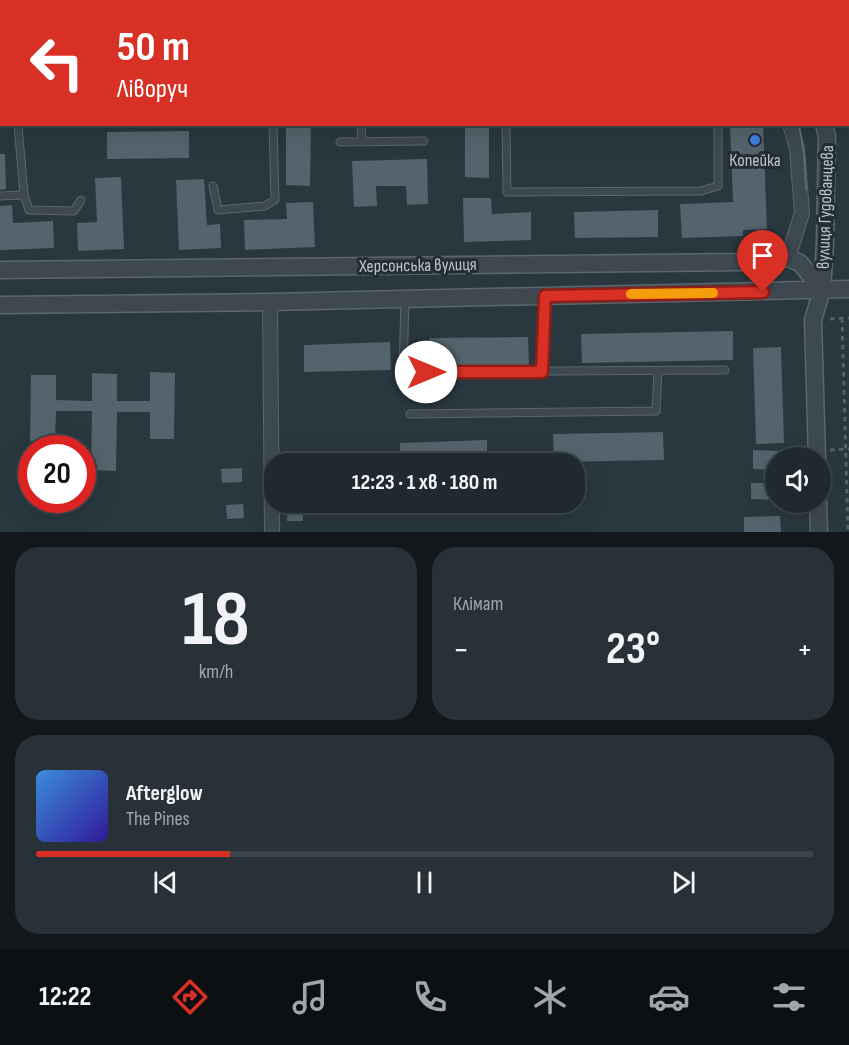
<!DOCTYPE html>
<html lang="uk">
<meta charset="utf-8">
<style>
:root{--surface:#1f292f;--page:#273137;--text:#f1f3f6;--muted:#a1a6aa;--line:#3c454b;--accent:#d93025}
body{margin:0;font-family:"Sofia Sans Condensed",sans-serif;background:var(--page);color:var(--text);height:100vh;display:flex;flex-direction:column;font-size:22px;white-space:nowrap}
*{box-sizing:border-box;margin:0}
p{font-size:20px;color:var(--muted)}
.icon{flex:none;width:33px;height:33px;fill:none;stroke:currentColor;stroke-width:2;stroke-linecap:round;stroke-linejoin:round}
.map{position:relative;height:532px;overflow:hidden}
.panel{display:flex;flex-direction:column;gap:15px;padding:15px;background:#11171a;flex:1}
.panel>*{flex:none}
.guide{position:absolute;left:0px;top:0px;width:849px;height:126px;box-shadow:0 6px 24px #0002,0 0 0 2px var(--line);background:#d93025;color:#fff;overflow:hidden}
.controls{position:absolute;left:765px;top:447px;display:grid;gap:12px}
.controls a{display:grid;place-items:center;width:66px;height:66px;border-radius:50%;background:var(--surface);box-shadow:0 6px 24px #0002,0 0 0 2px var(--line);font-size:30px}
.speed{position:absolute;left:18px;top:435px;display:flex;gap:12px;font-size:30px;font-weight:700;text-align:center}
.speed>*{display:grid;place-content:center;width:78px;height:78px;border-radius:50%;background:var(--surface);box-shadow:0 6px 24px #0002,0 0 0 2px var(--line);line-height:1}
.speed .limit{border:9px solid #d22;background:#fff;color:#111}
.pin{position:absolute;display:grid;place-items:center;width:51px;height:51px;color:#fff;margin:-62px -26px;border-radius:50% 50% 50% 0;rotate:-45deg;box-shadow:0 0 6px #0007}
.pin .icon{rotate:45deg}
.me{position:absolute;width:66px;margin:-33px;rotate:90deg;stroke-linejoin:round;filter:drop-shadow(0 0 4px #0008)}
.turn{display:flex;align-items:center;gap:21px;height:126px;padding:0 18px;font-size:27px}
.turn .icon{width:78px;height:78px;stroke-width:2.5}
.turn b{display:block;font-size:42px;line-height:51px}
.big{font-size:45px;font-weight:700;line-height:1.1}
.panel .tile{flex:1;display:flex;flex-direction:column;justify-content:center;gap:9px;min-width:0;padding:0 21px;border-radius:24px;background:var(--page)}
.panel .dial{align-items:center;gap:0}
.dial b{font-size:78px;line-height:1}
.song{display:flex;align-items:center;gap:18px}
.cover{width:72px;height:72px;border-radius:9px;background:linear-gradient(135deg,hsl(210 70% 55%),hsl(250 70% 35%))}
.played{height:6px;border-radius:3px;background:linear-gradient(90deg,var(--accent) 25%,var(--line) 25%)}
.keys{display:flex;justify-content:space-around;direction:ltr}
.heat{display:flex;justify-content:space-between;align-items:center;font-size:33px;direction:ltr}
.panel .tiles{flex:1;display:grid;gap:15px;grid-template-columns:1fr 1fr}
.tile:last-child{grid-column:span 2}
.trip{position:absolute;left:264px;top:453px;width:321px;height:60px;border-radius:24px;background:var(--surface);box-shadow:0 6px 24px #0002,0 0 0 2px var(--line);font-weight:700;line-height:60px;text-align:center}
.menu{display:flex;height:96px;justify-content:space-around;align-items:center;background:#0c1013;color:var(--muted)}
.menu .icon{width:42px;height:42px}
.menu .selected{color:var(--accent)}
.menu b{font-size:27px;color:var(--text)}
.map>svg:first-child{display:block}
</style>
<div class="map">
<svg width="849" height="532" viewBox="0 0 849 532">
<rect width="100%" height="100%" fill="#29373f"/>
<!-- building -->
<path fill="#54646c" d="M 286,124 L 311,124 L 310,186 L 286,185 Z
M 465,124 L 489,124 L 489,178 L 465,177 Z
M 730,124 L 763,124 L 767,229 L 743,230 L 743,236 L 682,238 L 680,204 L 733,202 Z
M 189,131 L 189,158 L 107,159 L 107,132 Z
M 0,154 L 5,154 L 6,189 L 0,190 Z
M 427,159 L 428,204 L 407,205 L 406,186 L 376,186 L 377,206 L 354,207 L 352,161 Z
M 121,177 L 124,249 L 78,251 L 77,223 L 97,222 L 95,178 Z
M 204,179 L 207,225 L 220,224 L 221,248 L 179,250 L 176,180 Z
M 463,198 L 491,198 L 492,214 L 531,212 L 531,240 L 464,242 Z
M 313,202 L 315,247 L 245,250 L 244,220 L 287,219 L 286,203 Z
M 12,205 L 13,223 L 53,221 L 54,248 L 0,250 L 0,206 Z
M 658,210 L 658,237 L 575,238 L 574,212 Z
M 733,331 L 733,360 L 582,363 L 581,334 Z
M 528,337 L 529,366 L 429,367 L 429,338 Z
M 390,342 L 391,370 L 304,372 L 304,345 Z
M 781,347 L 784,443 L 756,444 L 753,348 Z
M 150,372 L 175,373 L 174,439 L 150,439 L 150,412 L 117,412 L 116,471 L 91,470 L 92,411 L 56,411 L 55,441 L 30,441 L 31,375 L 56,375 L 56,400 L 92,401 L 92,373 L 117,374 L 117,401 L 150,401 Z
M 663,432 L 664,460 L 554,462 L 553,434 Z
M 487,440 L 487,464 L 400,464 L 400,443 Z
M 753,450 L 779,451 L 779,458 L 776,458 L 776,470 L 753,469 Z
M 242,468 L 242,482 L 222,483 L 221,469 Z
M 751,483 L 776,483 L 776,500 L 751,499 Z
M 243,504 L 244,518 L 227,519 L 226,505 Z
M 288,504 L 303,504 L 303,521 L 287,521 Z
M 780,516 L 781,532 L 744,532 L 744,517 Z"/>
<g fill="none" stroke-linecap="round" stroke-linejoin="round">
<!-- service casing -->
<g stroke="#5b666d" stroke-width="9">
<path id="service" d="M 114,0 L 115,2
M 192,0 L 193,2
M 267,0 L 268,2
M 434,0 L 435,2
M 47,2 L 48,0
M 515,2 L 517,0
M 601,2 L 602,0
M 0,41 L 2,40
M 0,100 L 2,102
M 848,111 L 849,111
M 361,124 L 362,142
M 506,124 L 507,192 L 701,191 L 718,186 L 718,124
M 18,125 L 24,195 L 29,210 L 74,211 L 81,200
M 340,142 L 424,141
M 213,186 L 218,210 L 265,206 L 275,200 L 273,124
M 0,196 L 24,195
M 405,299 L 403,372 L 725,370
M 542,372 L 545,296
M 410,414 L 656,411 L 658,371"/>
</g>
<!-- minor casing -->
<g stroke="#5b666d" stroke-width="16">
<path id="minor" d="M 713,0 L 714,2
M 788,258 L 802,213 L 797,148 L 790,124
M 270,302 L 272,532"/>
</g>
<!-- tertiary casing -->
<g stroke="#5b666d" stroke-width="19">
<path id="tertiary" d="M 757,0 L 759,2
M 0,270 L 744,262 L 788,258 L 800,263 L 822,290
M 0,305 L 270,302 L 849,289
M 817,458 L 813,320 L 822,290 L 825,243 L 827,137 L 824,124
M 818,502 L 819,532"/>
</g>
<!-- path -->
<path stroke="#506362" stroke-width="3" stroke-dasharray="4.5 4.5" stroke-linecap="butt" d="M 842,318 L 848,532
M 830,319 L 849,318
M 830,450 L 849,449"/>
<!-- service -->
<use href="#service" stroke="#3d484f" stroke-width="7"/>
<!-- minor -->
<use href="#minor" stroke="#3d484f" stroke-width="14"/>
<!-- tertiary -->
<use href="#tertiary" stroke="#3d484f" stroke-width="16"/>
<!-- tram -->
<path stroke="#637079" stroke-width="1.5" d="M 730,0 L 731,2
M 799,124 L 804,155 L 806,190"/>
</g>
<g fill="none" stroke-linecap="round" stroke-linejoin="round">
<!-- route casing -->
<g stroke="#8d1f18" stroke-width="15">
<path id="route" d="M 426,372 L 542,372 L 545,296 L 763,292"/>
</g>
<!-- route -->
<use href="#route" stroke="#d93025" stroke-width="10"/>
<!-- slow -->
<path stroke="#f59e0b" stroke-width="10" d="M 631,294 L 713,293"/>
</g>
<!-- markers -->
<circle fill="#3f7fe0" stroke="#222d35" stroke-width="2" cx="755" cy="140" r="6"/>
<g text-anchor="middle" stroke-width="6" stroke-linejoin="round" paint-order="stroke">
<!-- poi labels -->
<g font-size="18" fill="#bac3ca" stroke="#222d35">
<text x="755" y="166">Копейка</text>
</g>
<!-- street labels -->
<g font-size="18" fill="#bac3ca" stroke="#222d35">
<text transform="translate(825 207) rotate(-88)" y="6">вулиця Гудованцева</text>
<text transform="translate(418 265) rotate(-1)" y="6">Херсонська вулиця</text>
</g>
</g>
</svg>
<div class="controls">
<a><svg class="icon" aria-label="sound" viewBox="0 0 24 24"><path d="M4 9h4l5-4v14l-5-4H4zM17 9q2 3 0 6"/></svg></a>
</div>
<div class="speed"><div class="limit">20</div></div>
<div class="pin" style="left:763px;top:292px;background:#d93025"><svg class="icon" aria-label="arrive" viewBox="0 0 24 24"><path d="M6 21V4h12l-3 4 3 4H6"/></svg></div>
<svg class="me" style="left:426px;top:372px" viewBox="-20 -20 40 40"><circle r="19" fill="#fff"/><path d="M0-13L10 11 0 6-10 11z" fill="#d93025"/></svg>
<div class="trip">12:23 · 1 хв · 180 m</div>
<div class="guide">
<div class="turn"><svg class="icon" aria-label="left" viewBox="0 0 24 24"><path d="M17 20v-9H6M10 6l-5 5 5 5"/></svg><div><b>50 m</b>Ліворуч</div></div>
</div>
</div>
<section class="panel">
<div class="tiles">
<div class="tile dial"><b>18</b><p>km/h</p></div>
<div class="tile"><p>Клімат</p>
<div class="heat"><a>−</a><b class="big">23°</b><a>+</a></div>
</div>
<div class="tile">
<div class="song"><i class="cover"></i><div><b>Afterglow</b><p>The Pines</p></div></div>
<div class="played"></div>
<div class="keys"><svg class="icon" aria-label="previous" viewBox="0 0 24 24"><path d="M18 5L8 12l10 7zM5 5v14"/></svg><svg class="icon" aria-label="pause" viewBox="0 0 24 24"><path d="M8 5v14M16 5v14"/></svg><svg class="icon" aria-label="next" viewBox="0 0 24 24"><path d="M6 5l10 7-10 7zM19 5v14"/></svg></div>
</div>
</div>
</section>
<nav class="menu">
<b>12:22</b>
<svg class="icon selected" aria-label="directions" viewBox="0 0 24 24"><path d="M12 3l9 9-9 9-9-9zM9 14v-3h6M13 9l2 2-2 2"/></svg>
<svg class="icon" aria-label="music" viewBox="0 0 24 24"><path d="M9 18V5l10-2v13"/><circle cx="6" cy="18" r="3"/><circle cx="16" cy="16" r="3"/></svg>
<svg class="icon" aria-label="phone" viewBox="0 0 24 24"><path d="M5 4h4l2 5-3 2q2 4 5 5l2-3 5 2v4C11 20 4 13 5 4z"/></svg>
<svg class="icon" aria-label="climate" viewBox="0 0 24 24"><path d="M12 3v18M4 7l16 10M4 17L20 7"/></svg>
<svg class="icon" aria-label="car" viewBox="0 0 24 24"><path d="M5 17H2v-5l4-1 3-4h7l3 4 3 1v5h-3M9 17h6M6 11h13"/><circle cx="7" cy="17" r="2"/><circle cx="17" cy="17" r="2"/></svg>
<svg class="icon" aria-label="filters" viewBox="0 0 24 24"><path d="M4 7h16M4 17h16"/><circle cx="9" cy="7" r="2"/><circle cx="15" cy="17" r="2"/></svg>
</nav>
